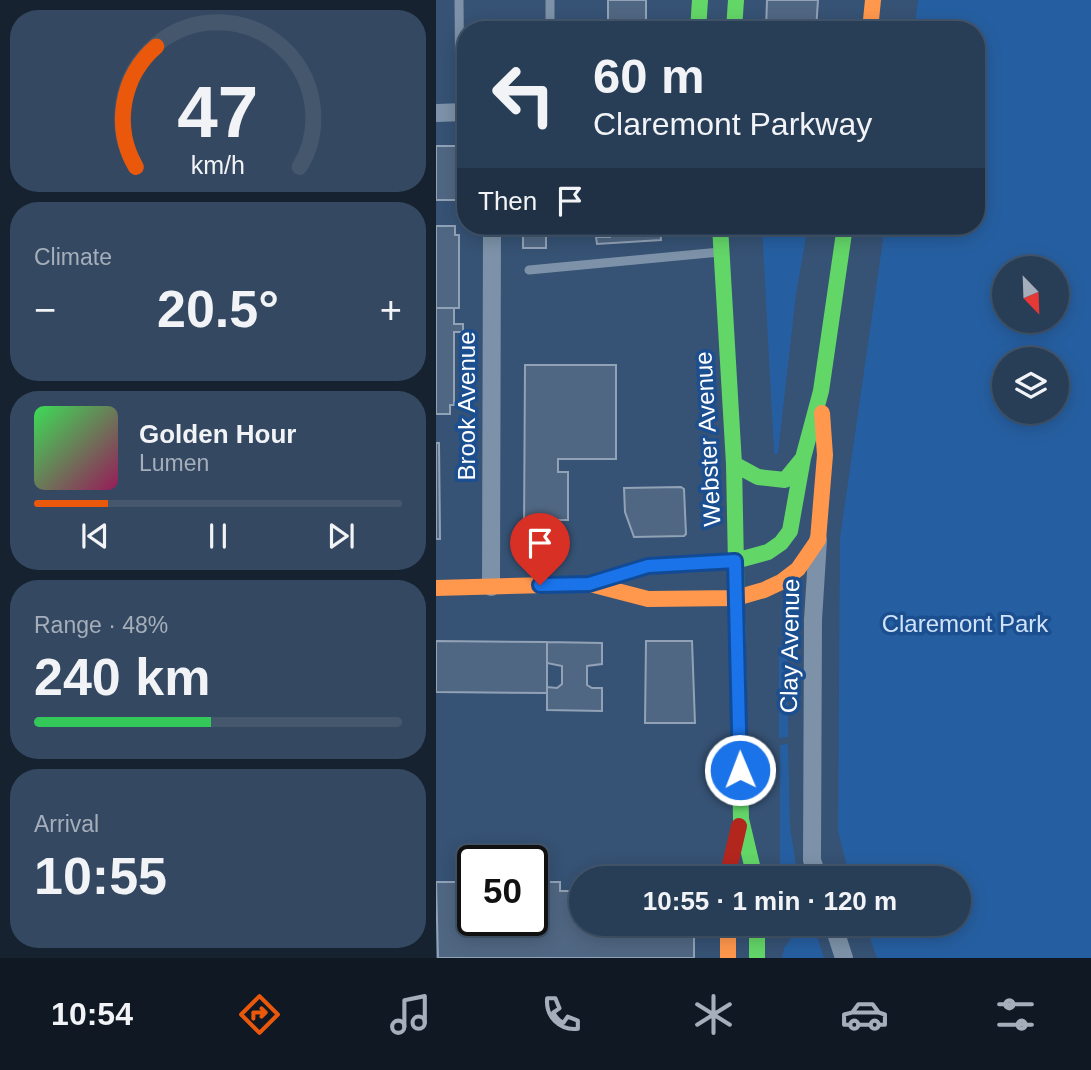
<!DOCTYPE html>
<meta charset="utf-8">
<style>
:root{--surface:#283e57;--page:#344961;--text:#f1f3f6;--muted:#a5aeba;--line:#44576d;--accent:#ea580c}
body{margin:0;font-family:Arial,sans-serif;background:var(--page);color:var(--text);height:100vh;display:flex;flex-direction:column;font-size:26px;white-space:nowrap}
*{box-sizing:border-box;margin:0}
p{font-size:23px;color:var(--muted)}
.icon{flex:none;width:38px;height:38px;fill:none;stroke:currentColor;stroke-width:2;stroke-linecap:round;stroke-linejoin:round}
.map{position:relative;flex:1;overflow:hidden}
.sheet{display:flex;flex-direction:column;gap:10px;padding:10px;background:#162230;width:436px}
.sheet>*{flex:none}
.guide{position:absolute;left:21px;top:21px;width:528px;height:214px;border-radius:28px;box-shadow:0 4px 18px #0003,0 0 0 2px var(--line);background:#283e57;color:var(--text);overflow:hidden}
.needle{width:46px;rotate:157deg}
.controls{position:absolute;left:556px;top:256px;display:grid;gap:14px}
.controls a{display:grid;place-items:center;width:77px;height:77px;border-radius:50%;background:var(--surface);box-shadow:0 4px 18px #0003,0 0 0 2px var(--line);font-size:35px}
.speed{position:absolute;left:21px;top:845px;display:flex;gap:14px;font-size:35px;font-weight:700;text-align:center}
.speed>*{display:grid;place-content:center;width:91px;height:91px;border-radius:50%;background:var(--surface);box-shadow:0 4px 18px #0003,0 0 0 2px var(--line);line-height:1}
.speed .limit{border:4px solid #111;border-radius:10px;background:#fff;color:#111}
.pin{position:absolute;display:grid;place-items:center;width:60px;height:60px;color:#fff;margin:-72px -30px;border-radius:50% 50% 50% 0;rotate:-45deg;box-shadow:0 0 7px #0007}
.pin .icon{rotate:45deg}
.me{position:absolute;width:77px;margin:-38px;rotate:359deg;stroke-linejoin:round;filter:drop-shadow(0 0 5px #0008)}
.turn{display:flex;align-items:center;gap:24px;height:147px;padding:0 21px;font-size:32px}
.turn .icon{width:91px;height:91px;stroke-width:2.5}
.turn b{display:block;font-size:49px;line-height:60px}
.then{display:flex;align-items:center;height:66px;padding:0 21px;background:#0003;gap:14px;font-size:26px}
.big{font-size:52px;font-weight:800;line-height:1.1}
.sheet .card{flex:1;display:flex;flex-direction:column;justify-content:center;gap:10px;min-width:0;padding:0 24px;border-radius:28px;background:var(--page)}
.sheet .dial{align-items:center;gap:0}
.dial svg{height:182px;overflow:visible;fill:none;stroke:var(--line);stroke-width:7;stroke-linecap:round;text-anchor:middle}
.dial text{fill:var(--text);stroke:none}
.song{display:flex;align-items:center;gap:21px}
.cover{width:84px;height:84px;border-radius:10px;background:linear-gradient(135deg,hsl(130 70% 55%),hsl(330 70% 35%))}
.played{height:7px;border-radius:4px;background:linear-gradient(90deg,var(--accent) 20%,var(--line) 20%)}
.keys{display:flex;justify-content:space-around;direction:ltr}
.heat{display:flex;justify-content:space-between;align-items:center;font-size:38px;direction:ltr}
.charge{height:10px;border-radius:5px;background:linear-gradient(90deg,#34c759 48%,var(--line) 0)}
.trip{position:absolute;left:133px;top:866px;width:402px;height:70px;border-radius:35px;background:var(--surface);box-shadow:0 4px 18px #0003,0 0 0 2px var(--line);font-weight:800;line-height:70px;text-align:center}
.menu{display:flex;height:112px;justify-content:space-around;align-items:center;background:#101923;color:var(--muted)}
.menu .icon{width:49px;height:49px}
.menu .on{color:var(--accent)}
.menu b{font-size:32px;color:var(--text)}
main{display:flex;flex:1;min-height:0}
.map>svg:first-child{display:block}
</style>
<main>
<section class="sheet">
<div class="card dial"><svg viewBox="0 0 100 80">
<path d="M14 69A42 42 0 1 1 86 69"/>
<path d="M14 69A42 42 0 0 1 23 16" stroke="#ea580c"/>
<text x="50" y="56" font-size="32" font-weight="700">47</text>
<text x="50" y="72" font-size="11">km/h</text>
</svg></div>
<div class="card"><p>Climate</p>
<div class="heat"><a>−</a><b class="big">20.5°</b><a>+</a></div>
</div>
<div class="card">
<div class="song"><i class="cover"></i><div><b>Golden Hour</b><p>Lumen</p></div></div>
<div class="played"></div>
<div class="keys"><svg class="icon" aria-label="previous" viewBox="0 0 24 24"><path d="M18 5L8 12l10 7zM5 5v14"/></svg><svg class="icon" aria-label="pause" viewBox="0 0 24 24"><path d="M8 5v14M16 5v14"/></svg><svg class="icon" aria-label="next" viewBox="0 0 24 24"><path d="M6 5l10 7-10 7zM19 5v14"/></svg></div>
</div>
<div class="card"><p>Range · 48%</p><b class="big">240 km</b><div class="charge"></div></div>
<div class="card"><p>Arrival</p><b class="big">10:55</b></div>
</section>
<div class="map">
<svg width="656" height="958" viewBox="0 0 656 958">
<rect width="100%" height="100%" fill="#365274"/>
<!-- green -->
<path fill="#265fa1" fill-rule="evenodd" d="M 482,0 L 655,0 L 655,958 L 441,958 L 429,924 L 523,924 L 523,878 L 414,878 L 402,831 L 404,538 L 449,226 L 541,226 L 541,30 L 478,30 ZM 569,268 L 621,268 L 621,320 L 569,320 ZM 569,359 L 621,359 L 621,411 L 569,411 Z
M 326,226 L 372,226 L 360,294 L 342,453 L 340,455 L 338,453 Z
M 343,646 L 351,646 L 352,737 L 343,738 Z
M 352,744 L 354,827 L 362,878 L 344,878 L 344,745 Z
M 377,924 L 388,958 L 346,958 L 348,948 L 365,925 Z"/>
<!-- building -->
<path fill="#506783" stroke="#92a2b6" stroke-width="2" d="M 172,0 L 210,0 L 210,30 L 172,30 Z
M 331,0 L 382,0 L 380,30 L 330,30 Z
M 0,146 L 29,146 L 29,200 L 0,200 Z
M 0,226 L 19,226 L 19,235 L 23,235 L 23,308 L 0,308 Z
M 87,226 L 110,226 L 110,248 L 87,248 Z
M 173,226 L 224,226 L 225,240 L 161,244 L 160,237 L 174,237 Z
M 0,308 L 18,308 L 18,324 L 27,324 L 27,332 L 18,332 L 18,405 L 14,405 L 14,414 L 0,414 Z
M 89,365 L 180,365 L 180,459 L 122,459 L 122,472 L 132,472 L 132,520 L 115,520 L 115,532 L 88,532 Z
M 0,443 L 3,443 L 4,539 L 0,539 Z
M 245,487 L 248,489 L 249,512 L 250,534 L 248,536 L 198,537 L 189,512 L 188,488 Z
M 0,641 L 111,642 L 111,693 L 0,692 Z
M 210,641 L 256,641 L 259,723 L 209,723 Z
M 111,642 L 166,643 L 166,664 L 151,666 L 151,685 L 156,688 L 166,688 L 166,711 L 111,710 L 111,687 L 121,688 L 126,684 L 126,666 L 111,663 Z
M 0,882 L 37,882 L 37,920 L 96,920 L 96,882 L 124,882 L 124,891 L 140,891 L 140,883 L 145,883 L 145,924 L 258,924 L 258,958 L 2,958 Z"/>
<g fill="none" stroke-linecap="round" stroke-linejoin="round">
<!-- lane -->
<path stroke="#7d92a8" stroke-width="9" d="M 23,0 L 24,112
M 114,30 L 114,0
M 93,270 L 284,252"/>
<!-- street -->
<path stroke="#7d92a8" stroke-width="18" d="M 0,113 L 30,112
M 382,540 L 377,620 L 376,860 L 382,878
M 55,587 L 56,226
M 397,924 L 408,958"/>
<!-- fast -->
<path stroke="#63d668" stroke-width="16" d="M 262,30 L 264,0
M 298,30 L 300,0
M 284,226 L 298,464 L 305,819 L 319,878
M 298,464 L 322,477 L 349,480 L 367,458
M 268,563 L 299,561 L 332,552 L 345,543 L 354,531 L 367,458 L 385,391 L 409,226
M 321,924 L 321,958"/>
<!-- slow -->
<path stroke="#ff974d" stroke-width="16" d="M 434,30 L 437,0
M 154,584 L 212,599 L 300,598 L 328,590 L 345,582 L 362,569 L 382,540 L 389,455 L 386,413
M 0,588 L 153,584 L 212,566 L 268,563
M 292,924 L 292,958"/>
<!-- jam -->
<path stroke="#b3261e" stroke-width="16" d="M 291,878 L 303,826"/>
</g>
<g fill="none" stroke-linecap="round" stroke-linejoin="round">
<!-- route casing -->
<g stroke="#114b97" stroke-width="18">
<path id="route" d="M 104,585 L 153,584 L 212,566 L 299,561 L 304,770"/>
</g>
<!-- route -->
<use href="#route" stroke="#1a73e8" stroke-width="12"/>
</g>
<g text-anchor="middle" stroke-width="7" stroke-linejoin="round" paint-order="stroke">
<!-- street labels -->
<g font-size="24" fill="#fff" stroke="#1b4f8f">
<text transform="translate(31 406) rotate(-90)" y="8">Brook Avenue</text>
<text transform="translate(272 439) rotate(-93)" y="8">Webster Avenue</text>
<text transform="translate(354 646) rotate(-89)" y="8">Clay Avenue</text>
</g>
<!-- park labels -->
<g font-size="24" fill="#cfe3fa" stroke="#1b4f8f">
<text x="529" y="632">Claremont Park</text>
</g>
</g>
</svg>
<div class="controls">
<a><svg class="needle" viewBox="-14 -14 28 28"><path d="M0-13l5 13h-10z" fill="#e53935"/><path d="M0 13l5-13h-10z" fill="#a5aeba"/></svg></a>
<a><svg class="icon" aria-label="layers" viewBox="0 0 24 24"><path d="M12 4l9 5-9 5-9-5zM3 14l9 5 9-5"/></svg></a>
</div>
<div class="speed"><div class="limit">50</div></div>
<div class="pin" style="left:104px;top:585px;background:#d93025"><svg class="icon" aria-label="arrive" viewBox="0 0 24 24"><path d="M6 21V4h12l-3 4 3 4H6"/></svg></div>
<svg class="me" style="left:304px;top:770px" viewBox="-20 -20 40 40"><circle r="17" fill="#1a73e8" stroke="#fff" stroke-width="3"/><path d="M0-11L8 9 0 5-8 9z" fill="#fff"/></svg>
<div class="trip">10:55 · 1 min · 120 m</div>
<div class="guide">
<div class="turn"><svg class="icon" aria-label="left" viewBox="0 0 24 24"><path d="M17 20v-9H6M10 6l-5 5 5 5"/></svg><div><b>60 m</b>Claremont Parkway</div></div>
<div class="then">Then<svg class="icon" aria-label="arrive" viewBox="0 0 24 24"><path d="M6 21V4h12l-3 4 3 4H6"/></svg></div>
</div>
</div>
</main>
<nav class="menu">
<b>10:54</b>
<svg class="icon on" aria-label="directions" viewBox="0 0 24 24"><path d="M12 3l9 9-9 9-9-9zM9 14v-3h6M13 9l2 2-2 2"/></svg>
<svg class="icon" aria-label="music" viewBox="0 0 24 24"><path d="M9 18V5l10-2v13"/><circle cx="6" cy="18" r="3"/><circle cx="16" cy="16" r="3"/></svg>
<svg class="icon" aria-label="phone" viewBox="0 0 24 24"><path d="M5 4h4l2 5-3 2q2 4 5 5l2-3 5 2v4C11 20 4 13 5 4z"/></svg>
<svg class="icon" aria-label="climate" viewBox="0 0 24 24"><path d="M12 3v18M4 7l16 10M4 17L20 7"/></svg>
<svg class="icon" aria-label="car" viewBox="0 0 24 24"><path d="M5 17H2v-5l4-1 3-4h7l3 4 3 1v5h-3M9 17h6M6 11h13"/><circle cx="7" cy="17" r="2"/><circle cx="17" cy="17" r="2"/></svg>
<svg class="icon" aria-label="filters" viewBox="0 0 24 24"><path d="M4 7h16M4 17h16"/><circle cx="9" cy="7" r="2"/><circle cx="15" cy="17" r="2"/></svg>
</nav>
